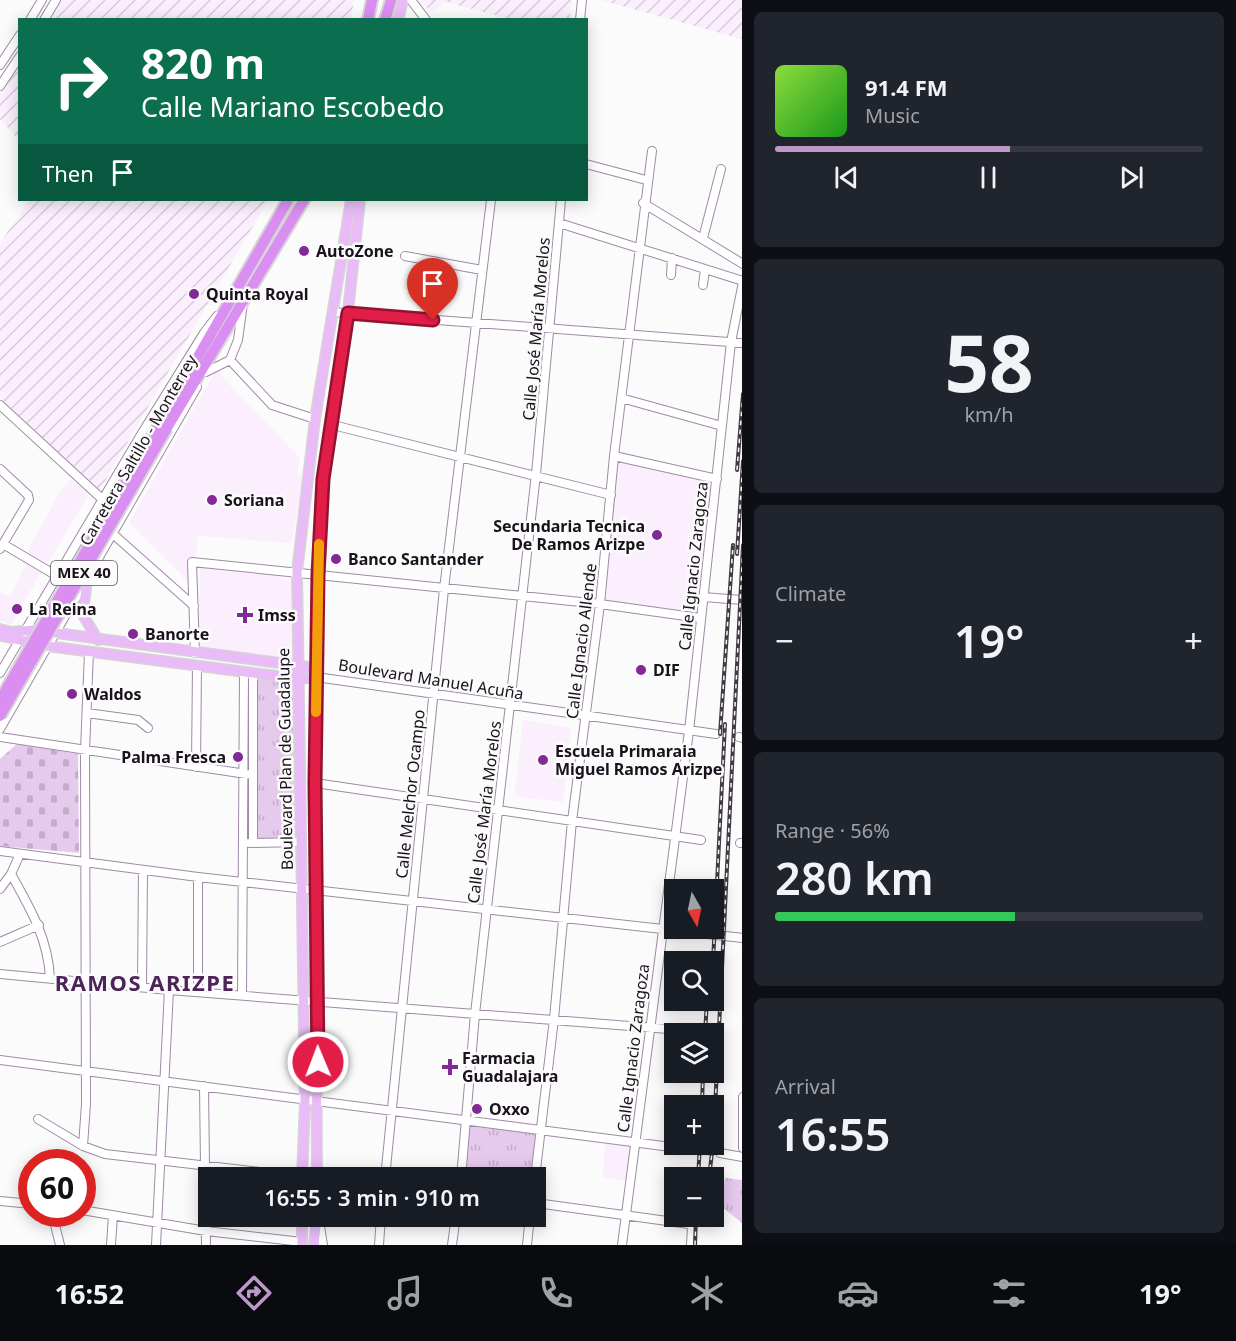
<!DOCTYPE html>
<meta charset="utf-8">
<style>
:root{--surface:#171b24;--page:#20242c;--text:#f1f3f6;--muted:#9ea1a6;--line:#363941;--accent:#bf98cb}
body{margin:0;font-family:"Noto Sans",sans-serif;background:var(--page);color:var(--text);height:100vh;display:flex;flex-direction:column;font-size:22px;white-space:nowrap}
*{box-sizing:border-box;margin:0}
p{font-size:20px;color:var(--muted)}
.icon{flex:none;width:33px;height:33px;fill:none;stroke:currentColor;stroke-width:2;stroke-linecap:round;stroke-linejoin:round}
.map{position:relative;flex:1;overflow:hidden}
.details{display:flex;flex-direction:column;gap:12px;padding:12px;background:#0d0f14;width:494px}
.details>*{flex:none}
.top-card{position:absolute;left:18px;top:18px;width:570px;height:183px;border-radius:0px;box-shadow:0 3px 15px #0003;background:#0b6e4f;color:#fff;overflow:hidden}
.needle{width:39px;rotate:171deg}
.fabs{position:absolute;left:664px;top:879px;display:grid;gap:12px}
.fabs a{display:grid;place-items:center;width:60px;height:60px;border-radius:0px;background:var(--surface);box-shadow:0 3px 15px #0003;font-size:30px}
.speed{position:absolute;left:18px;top:1149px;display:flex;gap:12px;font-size:30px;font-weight:700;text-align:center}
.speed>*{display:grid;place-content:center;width:78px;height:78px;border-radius:50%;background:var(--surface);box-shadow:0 3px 15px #0003;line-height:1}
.speed .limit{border:9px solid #d22;background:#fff;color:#111}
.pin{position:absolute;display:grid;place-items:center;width:51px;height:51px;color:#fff;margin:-62px -26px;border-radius:50% 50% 50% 0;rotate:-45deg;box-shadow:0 0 6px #0007}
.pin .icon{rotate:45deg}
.me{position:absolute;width:66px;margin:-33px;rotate:359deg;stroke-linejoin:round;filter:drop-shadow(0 0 4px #0008)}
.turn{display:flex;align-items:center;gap:21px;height:126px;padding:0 24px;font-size:27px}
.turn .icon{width:78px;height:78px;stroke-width:2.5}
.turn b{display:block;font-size:42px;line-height:51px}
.then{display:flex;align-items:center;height:57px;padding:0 24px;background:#0003;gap:12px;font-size:22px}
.big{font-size:45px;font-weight:600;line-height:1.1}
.details .card{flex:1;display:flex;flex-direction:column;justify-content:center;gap:9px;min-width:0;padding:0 21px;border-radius:9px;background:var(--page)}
.details .dial{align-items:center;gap:0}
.dial b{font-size:78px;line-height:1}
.song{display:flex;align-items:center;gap:18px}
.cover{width:72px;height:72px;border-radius:9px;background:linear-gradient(135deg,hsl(90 70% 55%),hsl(120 70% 35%))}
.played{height:6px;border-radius:3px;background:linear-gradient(90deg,var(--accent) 55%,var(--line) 55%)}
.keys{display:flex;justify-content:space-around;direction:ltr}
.heat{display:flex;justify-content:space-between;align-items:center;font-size:33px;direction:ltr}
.charge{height:9px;border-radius:4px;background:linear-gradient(90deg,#34c759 56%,var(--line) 0)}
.trip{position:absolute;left:198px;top:1167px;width:348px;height:60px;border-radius:0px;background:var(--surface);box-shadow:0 3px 15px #0003;font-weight:600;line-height:60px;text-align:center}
.menu{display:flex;height:96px;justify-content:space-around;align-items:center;background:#090b0e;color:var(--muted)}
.menu .icon{width:42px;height:42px}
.menu .active{color:var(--accent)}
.menu b{font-size:27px;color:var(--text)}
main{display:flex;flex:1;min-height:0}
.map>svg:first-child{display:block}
</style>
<main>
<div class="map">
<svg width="743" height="1245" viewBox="0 0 743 1245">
<defs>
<pattern id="industrial-furrows" width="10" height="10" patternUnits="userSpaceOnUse" patternTransform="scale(1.5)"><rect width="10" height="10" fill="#fbeffe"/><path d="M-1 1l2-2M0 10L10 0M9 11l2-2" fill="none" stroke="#d7ccd9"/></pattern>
<pattern id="grass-tufts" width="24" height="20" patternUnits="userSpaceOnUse" patternTransform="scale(1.5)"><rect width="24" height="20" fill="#e6caee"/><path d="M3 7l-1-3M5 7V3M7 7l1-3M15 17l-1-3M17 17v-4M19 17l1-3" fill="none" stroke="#c5accc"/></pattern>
<pattern id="cemetery-stones" width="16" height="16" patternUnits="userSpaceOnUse" patternTransform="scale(1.5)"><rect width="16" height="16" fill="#e6caee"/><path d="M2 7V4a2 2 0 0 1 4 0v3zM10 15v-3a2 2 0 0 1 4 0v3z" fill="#c5accc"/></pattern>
</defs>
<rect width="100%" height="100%" fill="#fbfbfb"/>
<!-- built -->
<path fill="#fbeffe" d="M 216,370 L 300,458 L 297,474 L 303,477 L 292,543 L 198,536 L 196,559 L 190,560 L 189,582 L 129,523 Z
M 615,450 L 711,474 L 700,617 L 601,604 Z
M 71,479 L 89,494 L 48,563 L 28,553 L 28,550 L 62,488 Z
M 27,562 L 42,571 L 11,625 L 0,621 L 0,592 L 10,597 Z
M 200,567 L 275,575 L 291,582 L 292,661 L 198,647 Z
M 523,720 L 571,728 L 563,802 L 519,797 L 515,792 Z
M 605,1139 L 636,1143 L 631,1181 L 603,1178 Z"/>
<!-- industrial -->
<path fill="url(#industrial-furrows)" d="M 60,0 L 354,0 L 351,19 L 48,20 Z
M 421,0 L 572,0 L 570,19 L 514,20 L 446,2 L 431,12 Z
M 600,0 L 742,0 L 742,39 Z
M 19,63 L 19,140 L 0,119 L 0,93 Z
M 29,200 L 268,200 L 100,490 L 0,398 L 0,243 Z"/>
<!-- grass -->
<path fill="url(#grass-tufts)" d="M 256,677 L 297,682 L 298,839 L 255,839 Z
M 467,1122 L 540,1131 L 535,1177 L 461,1178 Z
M 725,1178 L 742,1180 L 742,1223 L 722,1207 Z"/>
<!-- cemetery -->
<path fill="url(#cemetery-stones)" d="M 17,744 L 78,754 L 79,853 L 0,846 L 0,759 Z"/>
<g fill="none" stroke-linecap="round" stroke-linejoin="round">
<!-- minor-tunnel -->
<path stroke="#d9d8d9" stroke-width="8" stroke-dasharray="8 4" stroke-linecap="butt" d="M 694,1150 L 720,1153"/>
<!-- minor casing -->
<g stroke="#9f8aa5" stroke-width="10">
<path id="minor" d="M 411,0 L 426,20
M 30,20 L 42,0
M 44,20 L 56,0
M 580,20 L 582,0
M 0,65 L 20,35
M 0,86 L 20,56
M 586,164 L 646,180
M 643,203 L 743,264
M 559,223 L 743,281
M 703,238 L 721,169
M 405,256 L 482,270
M 671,275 L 672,258
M 703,285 L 705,269
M 332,312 L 743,343
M 230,360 L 272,405 L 315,419
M 206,372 L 230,360 L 238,340 L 243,303
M 621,398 L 722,426
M 0,405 L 102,499
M 333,425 L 611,495
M 614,456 L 717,479
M 0,469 L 28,495 L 29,500 L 0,549
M 113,534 L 194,606
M 3,544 L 57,576
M 703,597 L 743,600
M 195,653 L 192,562 L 600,604 L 700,618
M 0,673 L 142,433 L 204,333 L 217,316
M 253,673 L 253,843
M 316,677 L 716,734
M 87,713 L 138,720 L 148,728
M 0,729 L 197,387
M 0,737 L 253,775
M 739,737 L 743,738
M 196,767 L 197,666
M 315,783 L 701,840
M 249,843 L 301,842
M 740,843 L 743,843
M 0,851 L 198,877 L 743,938
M 20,854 L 11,874 C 30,908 48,938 50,978
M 198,877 L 198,992
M 0,889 L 11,874
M 0,942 L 39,925
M 0,974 L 169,990 L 681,1030
M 142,987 L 143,870
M 242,995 L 244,671
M 0,1060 L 694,1150
M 204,1086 L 206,1245
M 743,1097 L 743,1148
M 38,1119 L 83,1146 L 105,1154 L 313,1178
M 83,1146 L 86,1104 L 85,751 L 89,651
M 720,1153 L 743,1157
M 385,1178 L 444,589 L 491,200
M 461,1178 L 475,1014 L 536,474 L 561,200
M 535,1178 L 554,1019 L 572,821 L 600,604 L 614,456 L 652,151
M 0,1201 L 32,1204
M 536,1203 L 689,1224 L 692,1227 L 691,1245
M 82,1210 L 206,1231 L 302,1242
M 319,1220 L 323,1245
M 55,1225 L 60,1245
M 111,1245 L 113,1215
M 156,1245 L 169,990
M 379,1245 L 381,1216
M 452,1245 L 456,1216
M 527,1245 L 530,1216
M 622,1245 L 689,731 L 731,342 L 743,282"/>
</g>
<!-- major casing -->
<g stroke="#d6d4d6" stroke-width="12">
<path id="major" d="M 398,20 L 403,0
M 87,579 L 83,615 L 98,640
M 0,629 L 11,632 L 34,630 L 316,668
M 2,636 L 47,646 L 299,679 L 316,677
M 302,1178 L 305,1100 L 297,572 L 315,419 L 351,200
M 317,1178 L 315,783 L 318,575 L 323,479 L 346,330 L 360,200
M 302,1245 L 302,1216
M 314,1245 L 317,1216"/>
</g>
<!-- highway casing -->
<g stroke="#d6d4d6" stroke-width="14">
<path id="highway" d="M 368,20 L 372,0
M 385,20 L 391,0
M 161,421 L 288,200
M 167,428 L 304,200"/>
</g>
<!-- minor -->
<use href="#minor" stroke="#fff" stroke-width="8"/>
<!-- major -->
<use href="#major" stroke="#e9bbf7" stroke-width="9"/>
<!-- highway -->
<use href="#highway" stroke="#db8ef1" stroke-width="10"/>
<!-- rail casing -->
<g stroke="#413a43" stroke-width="4">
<path id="rail" d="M 737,470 L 743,394
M 737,554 L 743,461
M 720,734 L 733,545
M 713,962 L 725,724
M 705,1034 L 707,1000
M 702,1106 L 703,1072
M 714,1129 L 743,545
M 698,1178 L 700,1144
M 709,1178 L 713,1144
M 695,1245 L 696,1216"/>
</g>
<!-- rail -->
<use href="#rail" stroke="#fbfbfb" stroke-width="1.5" stroke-dasharray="4.5" stroke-linecap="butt"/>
<!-- highway-bridge casing -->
<g stroke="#d6d4d6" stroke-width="14" stroke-linecap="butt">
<path id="highway-bridge" d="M 0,700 L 161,421
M 0,716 L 167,428"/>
</g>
<!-- highway-bridge -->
<use href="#highway-bridge" stroke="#db8ef1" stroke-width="10"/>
</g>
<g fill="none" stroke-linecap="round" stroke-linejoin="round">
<!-- route casing -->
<g stroke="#92132f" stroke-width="15">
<path id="route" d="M 318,1062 L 315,783 L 318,575 L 323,479 L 348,313 L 433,320"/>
</g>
<!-- route -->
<use href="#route" stroke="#e11d48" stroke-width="10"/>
<!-- slow -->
<path stroke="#f59e0b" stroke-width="10" d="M 316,712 L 319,544"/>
</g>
<!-- markers -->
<g fill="#812997" stroke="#fbfbfb" stroke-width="2">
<circle cx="304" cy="251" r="6"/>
<circle cx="194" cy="294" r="6"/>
<circle cx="212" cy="500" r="6"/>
<circle cx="657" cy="535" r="6"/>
<circle cx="336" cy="559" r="6"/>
<circle cx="17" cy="609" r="6"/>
<path d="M242 606h6v6h6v6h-6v6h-6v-6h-6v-6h6z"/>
<circle cx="133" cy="634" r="6"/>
<circle cx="641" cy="670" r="6"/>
<circle cx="72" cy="694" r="6"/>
<circle cx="238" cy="757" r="6"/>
<circle cx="543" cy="760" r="6"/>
<path d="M447 1058h6v6h6v6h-6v6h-6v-6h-6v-6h6z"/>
<circle cx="477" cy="1109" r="6"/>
</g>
<g text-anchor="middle" stroke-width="5" stroke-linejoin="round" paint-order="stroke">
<!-- shield labels -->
<rect fill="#fbfbfb" stroke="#5d575e" stroke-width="1.5" x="51" y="561" width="66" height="24" rx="4.5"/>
<g font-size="15" font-weight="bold" fill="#19111b">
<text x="84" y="578">MEX 40</text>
</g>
<!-- poi labels -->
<g font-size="16" font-weight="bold" fill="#19111b" stroke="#fbfbfb" text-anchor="start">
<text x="316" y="257">AutoZone</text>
<text x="206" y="300">Quinta Royal</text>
<text x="224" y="506">Soriana</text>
<text x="645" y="532" text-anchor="end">Secundaria Tecnica<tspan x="645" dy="18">De Ramos Arizpe</tspan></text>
<text x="348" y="565">Banco Santander</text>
<text x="29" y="615">La Reina</text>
<text x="258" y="621">Imss</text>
<text x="145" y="640">Banorte</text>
<text x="653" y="676">DIF</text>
<text x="84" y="700">Waldos</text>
<text x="555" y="757">Escuela Primaraia<tspan x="555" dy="18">Miguel Ramos Arizpe</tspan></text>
<text x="226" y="763" text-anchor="end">Palma Fresca</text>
<text x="462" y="1064">Farmacia<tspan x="462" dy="18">Guadalajara</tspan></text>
<text x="489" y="1115">Oxxo</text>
</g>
<!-- street labels -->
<g font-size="16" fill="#19111b" stroke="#fbfbfb">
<text transform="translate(536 329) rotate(-85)" y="6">Calle José María Morelos</text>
<text transform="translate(138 450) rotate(-60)" y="6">Carretera Saltillo - Monterrey</text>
<text transform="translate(693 566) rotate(-84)" y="6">Calle Ignacio Zaragoza</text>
<text transform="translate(581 641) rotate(-83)" y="6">Calle Ignacio Allende</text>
<text transform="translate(431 679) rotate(9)" y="6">Boulevard Manuel Acuña</text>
<text transform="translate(285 759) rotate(-91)" y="6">Boulevard Plan de Guadalupe</text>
<text transform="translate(410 794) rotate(-84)" y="6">Calle Melchor Ocampo</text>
<text transform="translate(484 812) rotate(-83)" y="6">Calle José María Morelos</text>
<text transform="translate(633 1048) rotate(-83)" y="6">Calle Ignacio Zaragoza</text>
</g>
<!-- district labels -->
<g font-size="22" font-weight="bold" letter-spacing="1.5" fill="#4d2459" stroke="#fbfbfb">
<text x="145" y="991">RAMOS ARIZPE</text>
</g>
</g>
</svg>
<div class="fabs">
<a><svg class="needle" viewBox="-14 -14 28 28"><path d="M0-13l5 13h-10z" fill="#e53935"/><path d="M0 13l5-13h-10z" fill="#9ea1a6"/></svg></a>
<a><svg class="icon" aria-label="search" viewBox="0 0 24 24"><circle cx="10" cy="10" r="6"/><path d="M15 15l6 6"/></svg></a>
<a><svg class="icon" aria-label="layers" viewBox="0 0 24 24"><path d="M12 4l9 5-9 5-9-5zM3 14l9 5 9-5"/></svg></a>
<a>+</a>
<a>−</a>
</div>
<div class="speed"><div class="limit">60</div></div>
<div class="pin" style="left:433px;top:320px;background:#d93025"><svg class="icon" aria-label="arrive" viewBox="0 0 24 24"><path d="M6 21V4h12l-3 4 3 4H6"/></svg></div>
<svg class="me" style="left:318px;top:1062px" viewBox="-20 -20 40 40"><circle r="17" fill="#e11d48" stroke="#fff" stroke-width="3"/><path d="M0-11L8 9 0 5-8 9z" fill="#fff"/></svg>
<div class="trip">16:55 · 3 min · 910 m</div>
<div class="top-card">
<div class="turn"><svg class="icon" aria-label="right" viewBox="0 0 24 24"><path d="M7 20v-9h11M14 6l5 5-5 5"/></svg><div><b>820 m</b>Calle Mariano Escobedo</div></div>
<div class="then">Then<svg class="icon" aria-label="arrive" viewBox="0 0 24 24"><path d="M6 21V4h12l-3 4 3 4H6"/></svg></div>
</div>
</div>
<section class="details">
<div class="card">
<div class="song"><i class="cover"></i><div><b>91.4 FM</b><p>Music</p></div></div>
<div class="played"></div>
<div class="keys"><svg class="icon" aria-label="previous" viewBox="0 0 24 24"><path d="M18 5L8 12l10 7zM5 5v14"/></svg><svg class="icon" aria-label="pause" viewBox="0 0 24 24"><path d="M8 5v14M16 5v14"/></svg><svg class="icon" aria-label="next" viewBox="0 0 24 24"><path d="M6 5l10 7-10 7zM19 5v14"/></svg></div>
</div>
<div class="card dial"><b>58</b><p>km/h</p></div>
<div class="card"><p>Climate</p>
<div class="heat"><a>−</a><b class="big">19°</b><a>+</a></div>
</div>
<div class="card"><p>Range · 56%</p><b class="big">280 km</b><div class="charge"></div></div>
<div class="card"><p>Arrival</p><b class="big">16:55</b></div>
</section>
</main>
<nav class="menu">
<b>16:52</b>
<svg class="icon active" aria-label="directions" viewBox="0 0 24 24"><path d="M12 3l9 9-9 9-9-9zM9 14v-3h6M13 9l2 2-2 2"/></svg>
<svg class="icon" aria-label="music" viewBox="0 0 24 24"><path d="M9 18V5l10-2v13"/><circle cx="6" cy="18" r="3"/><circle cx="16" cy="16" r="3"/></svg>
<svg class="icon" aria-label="phone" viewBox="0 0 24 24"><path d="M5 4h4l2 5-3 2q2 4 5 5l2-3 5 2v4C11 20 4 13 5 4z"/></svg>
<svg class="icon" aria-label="climate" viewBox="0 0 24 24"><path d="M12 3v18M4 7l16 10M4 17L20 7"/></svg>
<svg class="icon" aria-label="car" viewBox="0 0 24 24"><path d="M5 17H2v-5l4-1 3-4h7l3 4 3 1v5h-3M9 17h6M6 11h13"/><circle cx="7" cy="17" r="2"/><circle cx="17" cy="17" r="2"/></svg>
<svg class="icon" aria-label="filters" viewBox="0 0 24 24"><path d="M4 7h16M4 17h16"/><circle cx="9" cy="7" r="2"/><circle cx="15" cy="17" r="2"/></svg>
<b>19°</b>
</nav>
